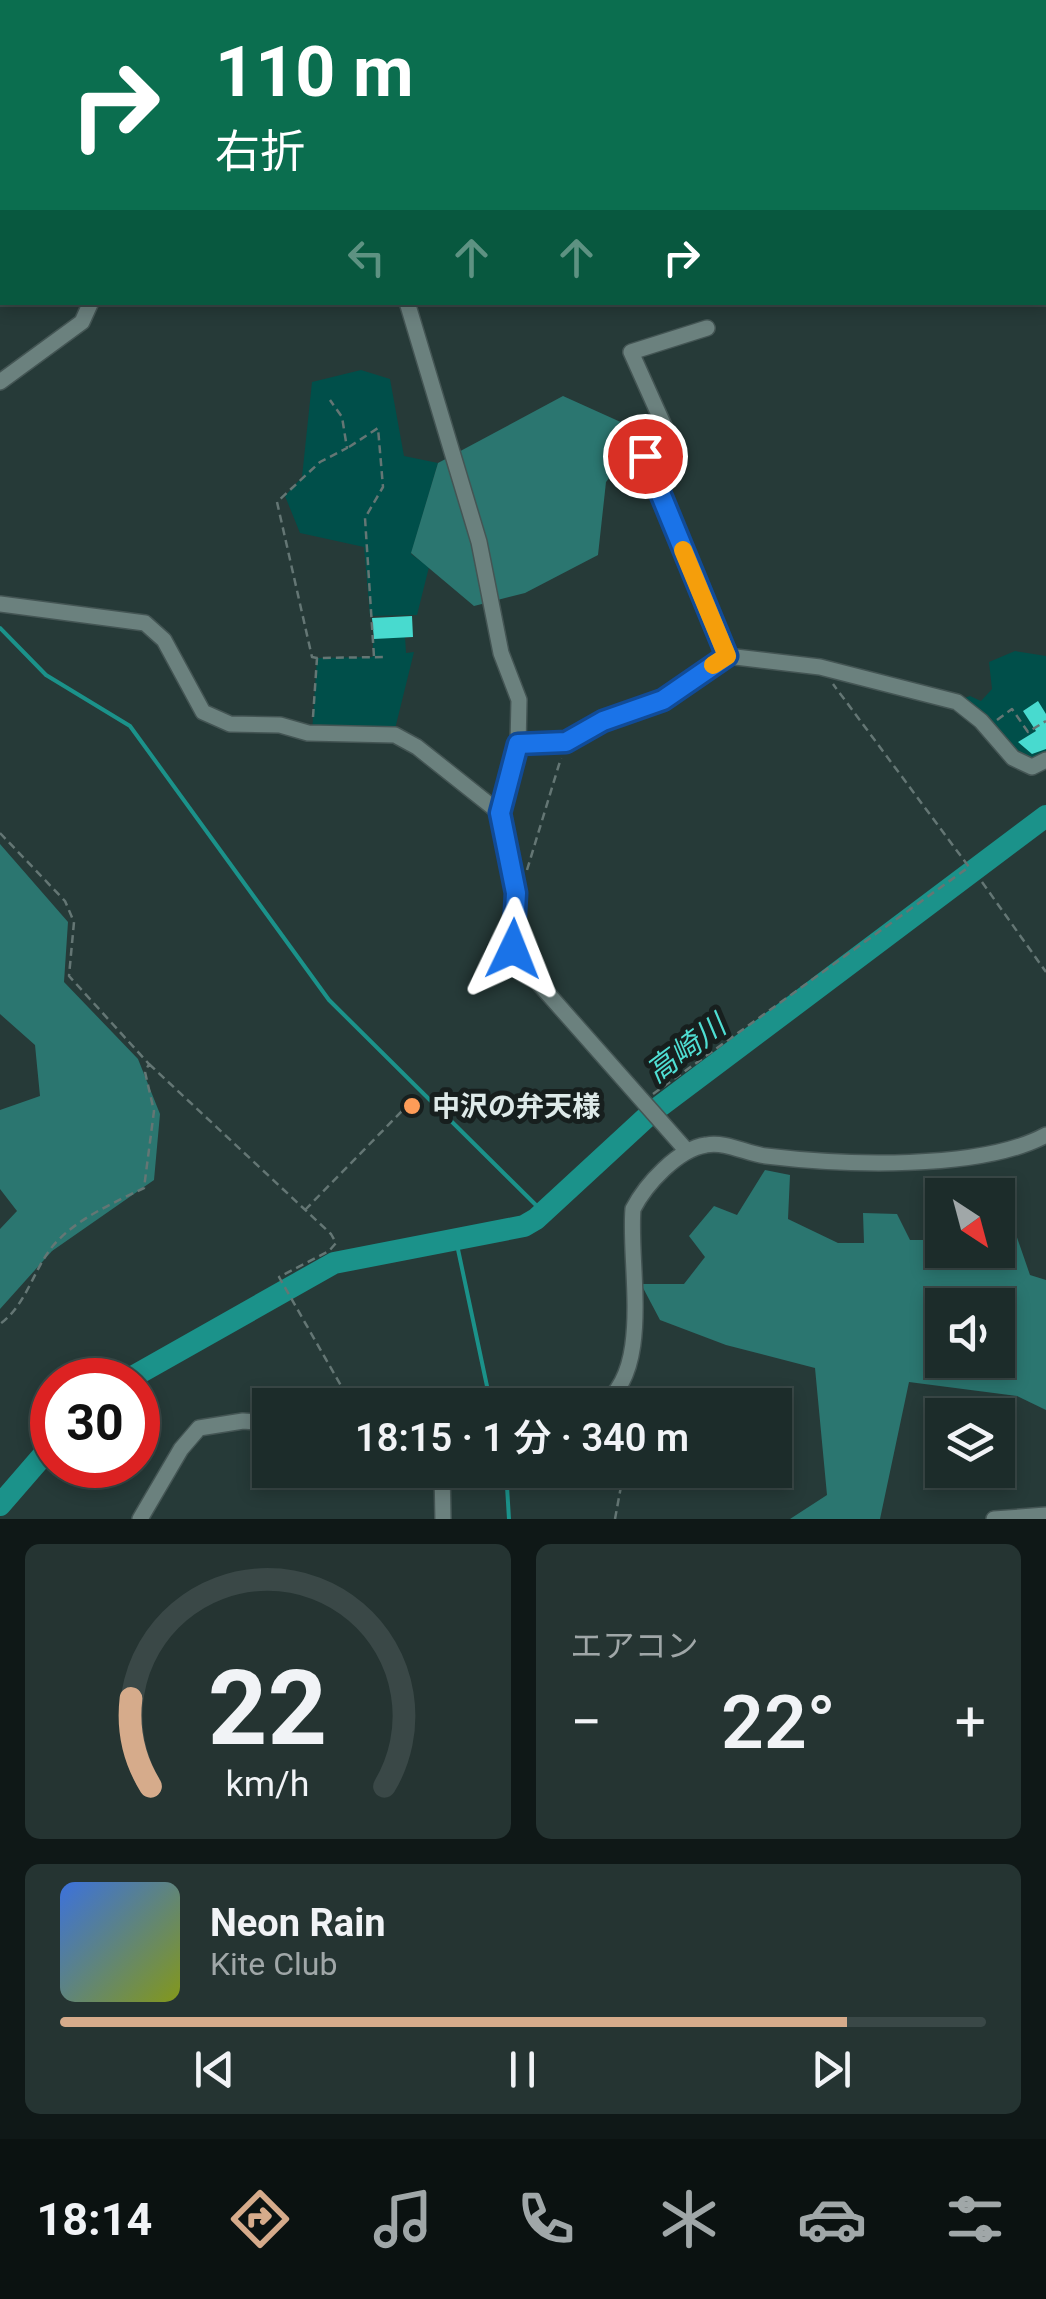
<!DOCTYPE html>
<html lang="ja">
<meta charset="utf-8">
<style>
:root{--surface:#1c2c2a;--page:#253432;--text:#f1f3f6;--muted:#a0a7a8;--line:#3a4847;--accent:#d6ab8b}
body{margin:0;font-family:Roboto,"Noto Sans JP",sans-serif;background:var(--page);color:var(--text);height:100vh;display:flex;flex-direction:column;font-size:38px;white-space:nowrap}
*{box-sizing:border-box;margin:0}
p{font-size:32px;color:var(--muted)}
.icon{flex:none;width:55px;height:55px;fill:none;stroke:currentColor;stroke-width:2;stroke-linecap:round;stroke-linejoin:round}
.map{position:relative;height:1519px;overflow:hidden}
.side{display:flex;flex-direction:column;gap:25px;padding:25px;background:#0f1817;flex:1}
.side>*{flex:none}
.guide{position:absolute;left:0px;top:0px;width:1048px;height:305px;box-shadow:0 5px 15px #0003,0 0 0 2px var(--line);background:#0b6e4f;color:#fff;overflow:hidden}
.needle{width:65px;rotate:144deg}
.tools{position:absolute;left:925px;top:1178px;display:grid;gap:20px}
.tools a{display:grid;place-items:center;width:90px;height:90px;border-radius:0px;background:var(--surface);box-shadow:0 5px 15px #0003,0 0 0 2px var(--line);font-size:50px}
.speed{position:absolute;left:30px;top:1358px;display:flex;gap:20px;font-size:50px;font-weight:700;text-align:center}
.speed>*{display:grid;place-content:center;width:130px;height:130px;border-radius:50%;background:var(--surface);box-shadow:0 5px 15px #0003,0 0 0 2px var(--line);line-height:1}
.speed .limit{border:15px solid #d22;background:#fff;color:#111}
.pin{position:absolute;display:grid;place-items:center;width:85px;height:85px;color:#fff;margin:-42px;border:5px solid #fff;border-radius:50%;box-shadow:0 2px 10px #0007}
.me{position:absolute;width:110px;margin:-55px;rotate:2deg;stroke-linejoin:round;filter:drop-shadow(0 0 8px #0008)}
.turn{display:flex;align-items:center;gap:35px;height:210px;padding:0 50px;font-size:45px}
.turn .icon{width:130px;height:130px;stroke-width:2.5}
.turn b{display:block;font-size:70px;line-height:85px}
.lanes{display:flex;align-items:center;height:95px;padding:0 50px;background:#0003;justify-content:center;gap:50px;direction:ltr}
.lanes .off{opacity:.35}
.big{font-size:75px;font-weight:600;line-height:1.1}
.side .card{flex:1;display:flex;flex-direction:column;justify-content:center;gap:15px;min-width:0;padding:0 35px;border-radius:15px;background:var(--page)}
.side .dial{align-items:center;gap:0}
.dial svg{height:260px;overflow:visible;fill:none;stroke:var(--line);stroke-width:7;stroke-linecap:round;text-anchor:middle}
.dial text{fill:var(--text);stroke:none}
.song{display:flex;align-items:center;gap:30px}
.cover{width:120px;height:120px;border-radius:15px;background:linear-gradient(135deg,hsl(220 70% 55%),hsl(70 70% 35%))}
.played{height:10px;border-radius:5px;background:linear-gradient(90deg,var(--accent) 85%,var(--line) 85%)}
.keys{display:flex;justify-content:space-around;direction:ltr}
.heat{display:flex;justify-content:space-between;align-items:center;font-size:55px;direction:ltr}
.side .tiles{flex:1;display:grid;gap:25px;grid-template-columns:1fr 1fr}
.card:last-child{grid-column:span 2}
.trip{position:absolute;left:252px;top:1388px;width:540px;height:100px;border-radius:0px;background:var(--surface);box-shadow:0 5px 15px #0003,0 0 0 2px var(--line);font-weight:600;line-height:100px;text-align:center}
.tabs{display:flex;height:160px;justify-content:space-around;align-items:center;background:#0b1211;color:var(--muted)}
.tabs .icon{width:70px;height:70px}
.tabs .active{color:var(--accent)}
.tabs b{font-size:45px;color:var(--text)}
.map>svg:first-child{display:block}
</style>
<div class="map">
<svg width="1046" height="1519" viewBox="0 0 1046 1519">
<rect width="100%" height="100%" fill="#263a38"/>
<!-- green -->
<path fill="#004f4a" d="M 361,370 L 390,379 L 404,456 L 438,463 L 411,554 L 429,567 L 417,615 L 370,616 L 364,547 L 300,533 L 285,496 L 302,477 L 312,382 Z
M 405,636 L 406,653 L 414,652 L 394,733 L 312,733 L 317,658 L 373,657 L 373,639 Z
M 1015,651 L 1046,656 L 1046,758 L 1032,765 L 959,700 L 970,696 L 981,701 L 992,689 L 989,662 Z"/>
<!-- forest -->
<path fill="#2b7670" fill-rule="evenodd" d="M 198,0 L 883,0 L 198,2 Z
M 563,396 L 645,433 L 606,482 L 598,555 L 525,593 L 474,606 L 411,553 L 438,463 Z
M 0,844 L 68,922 L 64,982 L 138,1059 L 160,1114 L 154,1180 L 52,1251 L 0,1309 L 0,1229 L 17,1211 L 0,1189 L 0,1110 L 40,1096 L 35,1045 L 0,1014 Z
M 765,1170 L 790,1175 L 788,1219 L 838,1243 L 864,1243 L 863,1213 L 897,1214 L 910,1240 L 942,1240 L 942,1250 L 998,1250 L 998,1219 L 1010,1217 L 1030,1275 L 1046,1280 L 1046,1410 L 1017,1396 L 909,1382 L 880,1519 L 790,1519 L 827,1495 L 815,1368 L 726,1345 L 660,1320 L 641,1284 L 684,1284 L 705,1257 L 689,1236 L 714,1206 L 737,1215 ZM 942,1305 L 998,1305 L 998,1360 L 942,1360 Z"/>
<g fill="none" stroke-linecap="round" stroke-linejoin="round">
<!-- stream -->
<path stroke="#1b928a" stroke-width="4" d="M 0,628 L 46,675 L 130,726 L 329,1000 L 544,1213
M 456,1240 L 491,1405
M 506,1470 L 509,1519"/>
<!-- river -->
<path stroke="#1b928a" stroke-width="22" d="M 127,1380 L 334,1263 L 524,1226 L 536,1219 L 651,1113 L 1046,816
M 0,1505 L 52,1445"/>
</g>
<!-- building -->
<path fill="#48dacf" d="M 412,616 L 413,637 L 374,639 L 372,618 Z
M 1038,701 L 1046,714 L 1046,749 L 1032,754 L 1018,742 L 1036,731 L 1023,711 Z"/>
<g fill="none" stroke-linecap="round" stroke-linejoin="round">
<!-- minor casing -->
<g stroke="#445554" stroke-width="18">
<path id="minor" d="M 189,2 L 189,0
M 407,302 L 479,542 L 501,653 L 519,700 L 518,745 L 500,813 L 516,893 L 513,949 L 519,961 L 687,1151
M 707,328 L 631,352 L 669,437 L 645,456 L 727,656
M 0,382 L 82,322 L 91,302
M 0,604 L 145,623 L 164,640 L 203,712 L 230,724 L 280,725 L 308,733 L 395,735 L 417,747 L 500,813
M 518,745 L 567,742 L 603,721 L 663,700 L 727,656 L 820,667 L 957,702 L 981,721 L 1013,758 L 1032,767 L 1046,760
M 601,1405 C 654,1372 628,1264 633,1209 C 646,1184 678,1149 706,1145 C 726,1141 747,1154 766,1156 C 841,1165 980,1171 1046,1135
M 442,1470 L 443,1519
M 140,1519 L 181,1449 L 199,1428 L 243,1421 L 270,1423
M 994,1519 L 1046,1515"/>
</g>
<!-- path -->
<path stroke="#647674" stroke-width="2.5" stroke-dasharray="8 5" stroke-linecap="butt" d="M 349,447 L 378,428 L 383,487 L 365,518 L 374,657
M 317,658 L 312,657 L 277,502 L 320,462 L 347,448 L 342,417 L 330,400
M 313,717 L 317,658 L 386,657
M 997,720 L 1012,709 L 1028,732 L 1046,721
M 0,833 L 65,901 L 74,922 L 69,976 L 149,1064 L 145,1072 L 154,1111 L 144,1188 C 113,1203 74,1220 52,1247 C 33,1271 26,1305 0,1324
M 527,870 L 561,758
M 982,882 L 1046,972
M 149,1064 L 331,1234 L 336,1243 L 329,1251 L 279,1277 L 352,1405
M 653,1094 L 969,867 L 833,684
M 305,1210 L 402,1111
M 615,1519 L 624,1470"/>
<!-- minor -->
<use href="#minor" stroke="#6b817e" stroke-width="15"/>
</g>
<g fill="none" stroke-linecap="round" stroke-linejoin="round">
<!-- route casing -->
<g stroke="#114b97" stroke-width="25">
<path id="route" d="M 513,949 L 516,893 L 500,813 L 518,744 L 566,742 L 603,721 L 663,700 L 727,656 L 645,456"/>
</g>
<!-- route -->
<use href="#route" stroke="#1a73e8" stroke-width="18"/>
<!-- slow -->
<path stroke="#f59e0b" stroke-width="18" d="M 683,550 L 727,656 L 713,665"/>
</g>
<!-- markers -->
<circle fill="#fe9c58" stroke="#171f1e" stroke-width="4" cx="412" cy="1106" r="10"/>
<g text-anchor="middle" stroke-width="10" stroke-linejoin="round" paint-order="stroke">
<!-- poi labels -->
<g font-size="28" font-weight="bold" fill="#deeae9" stroke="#171f1e" text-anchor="start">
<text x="432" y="1116">中沢の弁天様</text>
</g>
<!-- water labels -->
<g font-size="30" font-style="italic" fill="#4fded3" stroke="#171f1e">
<text transform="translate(686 1049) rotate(-37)" y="10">高崎川</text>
</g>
</g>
</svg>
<div class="tools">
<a><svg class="needle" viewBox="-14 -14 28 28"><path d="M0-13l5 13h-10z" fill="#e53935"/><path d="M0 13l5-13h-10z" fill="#a0a7a8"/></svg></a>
<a><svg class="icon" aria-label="sound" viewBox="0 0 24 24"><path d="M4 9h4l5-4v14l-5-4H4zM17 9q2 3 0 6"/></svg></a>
<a><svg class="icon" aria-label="layers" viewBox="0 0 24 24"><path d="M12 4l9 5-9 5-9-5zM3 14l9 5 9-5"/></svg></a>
</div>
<div class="speed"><div class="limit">30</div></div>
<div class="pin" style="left:645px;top:456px;background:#d93025"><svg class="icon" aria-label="arrive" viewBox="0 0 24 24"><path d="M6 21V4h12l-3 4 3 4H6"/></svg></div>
<svg class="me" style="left:513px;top:949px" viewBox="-20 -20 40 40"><path d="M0-17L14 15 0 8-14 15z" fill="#1a73e8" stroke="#fff" stroke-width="4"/></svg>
<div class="trip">18:15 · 1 分 · 340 m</div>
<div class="guide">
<div class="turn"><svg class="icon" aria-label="right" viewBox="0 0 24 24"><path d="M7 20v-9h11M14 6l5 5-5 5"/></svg><div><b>110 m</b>右折</div></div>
<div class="lanes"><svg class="icon off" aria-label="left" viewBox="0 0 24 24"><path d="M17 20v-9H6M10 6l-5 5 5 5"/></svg><svg class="icon off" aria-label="ahead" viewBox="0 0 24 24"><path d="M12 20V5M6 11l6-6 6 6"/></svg><svg class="icon off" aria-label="ahead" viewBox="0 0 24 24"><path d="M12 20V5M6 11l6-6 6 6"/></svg><svg class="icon" aria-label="right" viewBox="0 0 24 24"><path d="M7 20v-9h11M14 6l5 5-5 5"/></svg></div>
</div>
</div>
<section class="side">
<div class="tiles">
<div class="card dial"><svg viewBox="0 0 100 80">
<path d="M14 69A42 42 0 1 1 86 69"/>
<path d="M14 69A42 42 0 0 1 8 42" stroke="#d6ab8b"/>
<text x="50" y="56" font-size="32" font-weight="700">22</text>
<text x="50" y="72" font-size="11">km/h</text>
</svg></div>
<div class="card"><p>エアコン</p>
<div class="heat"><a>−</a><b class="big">22°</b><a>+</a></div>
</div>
<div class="card">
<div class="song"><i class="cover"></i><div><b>Neon Rain</b><p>Kite Club</p></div></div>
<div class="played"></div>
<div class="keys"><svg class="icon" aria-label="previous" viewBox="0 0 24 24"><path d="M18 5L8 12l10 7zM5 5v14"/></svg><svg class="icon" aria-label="pause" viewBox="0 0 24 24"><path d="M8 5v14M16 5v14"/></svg><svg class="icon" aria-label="next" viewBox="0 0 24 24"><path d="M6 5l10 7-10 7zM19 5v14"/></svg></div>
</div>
</div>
</section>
<nav class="tabs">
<b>18:14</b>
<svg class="icon active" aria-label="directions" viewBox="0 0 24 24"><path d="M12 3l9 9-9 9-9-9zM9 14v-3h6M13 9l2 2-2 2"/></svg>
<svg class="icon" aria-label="music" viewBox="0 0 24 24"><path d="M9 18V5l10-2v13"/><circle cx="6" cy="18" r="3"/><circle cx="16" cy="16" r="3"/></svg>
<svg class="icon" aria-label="phone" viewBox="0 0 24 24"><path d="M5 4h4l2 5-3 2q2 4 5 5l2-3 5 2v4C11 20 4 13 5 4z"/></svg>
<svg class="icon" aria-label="climate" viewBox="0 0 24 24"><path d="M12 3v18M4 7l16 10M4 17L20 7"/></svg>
<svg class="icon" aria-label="car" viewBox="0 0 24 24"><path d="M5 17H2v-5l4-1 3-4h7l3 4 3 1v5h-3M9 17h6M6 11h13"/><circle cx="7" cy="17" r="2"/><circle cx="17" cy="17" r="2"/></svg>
<svg class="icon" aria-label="filters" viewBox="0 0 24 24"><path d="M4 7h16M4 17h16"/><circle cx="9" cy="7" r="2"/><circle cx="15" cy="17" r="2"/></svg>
</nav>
